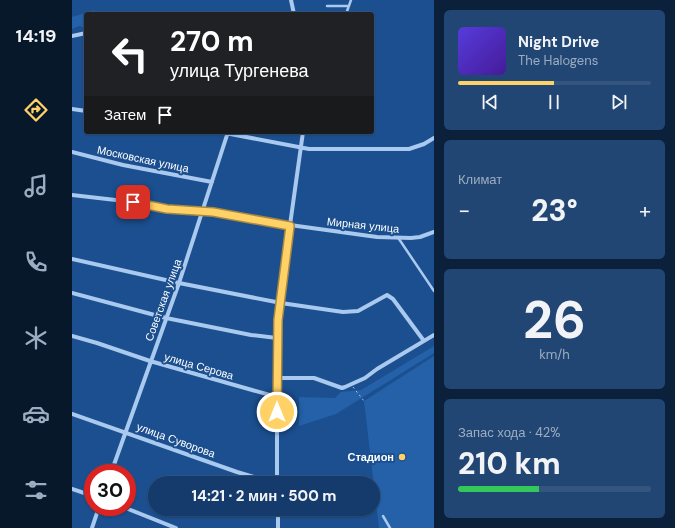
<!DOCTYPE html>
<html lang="ru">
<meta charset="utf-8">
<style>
:root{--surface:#143b6b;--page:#214673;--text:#f1f3f6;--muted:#9dadc1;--line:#33557e;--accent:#ffd166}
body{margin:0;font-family:"DM Sans",sans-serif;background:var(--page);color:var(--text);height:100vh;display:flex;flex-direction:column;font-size:15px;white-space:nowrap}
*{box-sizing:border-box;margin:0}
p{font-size:13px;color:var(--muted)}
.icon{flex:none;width:22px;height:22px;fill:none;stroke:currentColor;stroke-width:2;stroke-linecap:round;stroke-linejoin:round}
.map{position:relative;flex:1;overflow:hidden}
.details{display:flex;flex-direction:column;gap:10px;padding:10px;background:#0b203b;width:241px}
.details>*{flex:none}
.guide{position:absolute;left:12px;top:12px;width:290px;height:122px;border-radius:4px;box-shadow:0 1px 3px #0004,0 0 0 1px var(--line);background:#202124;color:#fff;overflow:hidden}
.speed{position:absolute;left:12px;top:464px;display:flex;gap:8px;font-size:20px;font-weight:700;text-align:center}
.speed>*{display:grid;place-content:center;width:52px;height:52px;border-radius:50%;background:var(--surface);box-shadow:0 1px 3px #0004,0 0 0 1px var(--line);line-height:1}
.speed .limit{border:6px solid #d22;background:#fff;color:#111}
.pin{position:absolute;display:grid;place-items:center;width:34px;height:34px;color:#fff;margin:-17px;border-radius:8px;box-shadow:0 2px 6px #0006}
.me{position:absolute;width:44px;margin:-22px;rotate:0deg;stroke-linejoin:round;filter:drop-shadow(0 0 3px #0008)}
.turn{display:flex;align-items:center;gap:14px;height:84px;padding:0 20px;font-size:18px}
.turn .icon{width:52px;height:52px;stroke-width:2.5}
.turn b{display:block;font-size:28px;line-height:34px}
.then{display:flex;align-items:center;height:38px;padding:0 20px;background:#0003;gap:8px;font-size:15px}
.big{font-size:30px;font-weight:800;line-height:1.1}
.details .tile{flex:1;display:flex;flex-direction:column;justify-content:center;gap:6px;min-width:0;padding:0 14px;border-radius:6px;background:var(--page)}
.details .dial{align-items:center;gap:0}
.dial b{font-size:52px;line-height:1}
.song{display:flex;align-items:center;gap:12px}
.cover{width:48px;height:48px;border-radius:6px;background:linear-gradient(135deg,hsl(250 70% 55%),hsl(260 70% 35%))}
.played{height:4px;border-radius:2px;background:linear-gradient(90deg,var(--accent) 50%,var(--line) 50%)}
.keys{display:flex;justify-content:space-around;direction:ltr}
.heat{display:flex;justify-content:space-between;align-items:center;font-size:22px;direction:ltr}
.charge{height:6px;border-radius:3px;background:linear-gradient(90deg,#34c759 42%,var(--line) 0)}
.trip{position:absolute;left:76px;top:476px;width:232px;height:40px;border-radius:20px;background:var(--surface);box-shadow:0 1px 3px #0004,0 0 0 1px var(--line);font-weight:800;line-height:40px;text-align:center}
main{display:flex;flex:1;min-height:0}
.menu{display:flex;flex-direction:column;width:72px;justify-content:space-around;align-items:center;background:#08182b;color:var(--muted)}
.menu .icon{width:28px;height:28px}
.menu .active{color:var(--accent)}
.menu b{font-size:18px;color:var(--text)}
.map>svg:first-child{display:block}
</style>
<main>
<nav class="menu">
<b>14:19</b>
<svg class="icon active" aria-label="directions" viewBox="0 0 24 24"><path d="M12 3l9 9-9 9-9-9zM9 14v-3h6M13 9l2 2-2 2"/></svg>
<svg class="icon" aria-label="music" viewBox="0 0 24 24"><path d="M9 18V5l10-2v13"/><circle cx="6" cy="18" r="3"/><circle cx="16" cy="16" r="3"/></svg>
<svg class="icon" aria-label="phone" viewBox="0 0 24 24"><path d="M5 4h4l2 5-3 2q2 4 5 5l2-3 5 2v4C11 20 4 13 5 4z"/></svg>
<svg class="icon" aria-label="climate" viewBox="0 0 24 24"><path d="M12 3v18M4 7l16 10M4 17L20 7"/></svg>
<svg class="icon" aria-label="car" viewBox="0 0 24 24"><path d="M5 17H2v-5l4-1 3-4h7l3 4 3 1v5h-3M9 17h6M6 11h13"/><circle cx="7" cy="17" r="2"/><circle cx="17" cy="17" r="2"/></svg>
<svg class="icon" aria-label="filters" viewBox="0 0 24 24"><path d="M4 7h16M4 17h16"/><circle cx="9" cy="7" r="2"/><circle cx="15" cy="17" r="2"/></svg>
</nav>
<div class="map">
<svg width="362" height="528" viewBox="0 0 362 528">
<rect width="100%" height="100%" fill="#1b4f8f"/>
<!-- green -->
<path fill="#2461a8" d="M 22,10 L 25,14 L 14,14 L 14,33 L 12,32 L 11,27 L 7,26 L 0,29 L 0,17 Z
M 362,346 L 362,353 L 264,414 L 227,426 L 227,397 L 263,398 L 269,392 L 289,390 Z
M 362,356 L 362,528 L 307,528 L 292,401 Z"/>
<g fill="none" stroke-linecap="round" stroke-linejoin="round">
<!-- path -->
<path stroke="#a9c9ee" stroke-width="1" stroke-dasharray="2 3" stroke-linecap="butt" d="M 281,387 L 292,401"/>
<!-- lane -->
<path stroke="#a9c9ee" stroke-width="2.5" d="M 255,6 L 277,6
M 274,14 L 279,0
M 327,239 L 362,291
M 311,516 L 318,528"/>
<!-- street -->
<path stroke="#a9c9ee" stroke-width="4" d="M 219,0 L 222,14
M 0,36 L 14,33
M 0,109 L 14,111
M 148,132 L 237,149 L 337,149 L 352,144 L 362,138
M 0,152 L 51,165 L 140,182
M 0,195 L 61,202 L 95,209 L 141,212 L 218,225 L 305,237 L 339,238 L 348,237 L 362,232
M 0,259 L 107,283 L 209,303 L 271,312 L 286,311 L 315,295 L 321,299 L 352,341
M 0,293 L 94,318 L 179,335 L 205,338
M 0,336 L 25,343 L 78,361 L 205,397
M 205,378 L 242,378 L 270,388 L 273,387 L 293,378 L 305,369 L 362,335
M 0,414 L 165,472 L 202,483
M 39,473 L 107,283 L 156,132
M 205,483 L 205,397 L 207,320 L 218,225 L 231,132
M 0,489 L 21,496
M 51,507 L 104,528
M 206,509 L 206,528
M 20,528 L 27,507"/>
</g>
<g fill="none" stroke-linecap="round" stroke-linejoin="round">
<!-- route casing -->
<g stroke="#a68842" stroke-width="10">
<path id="route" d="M 61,202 L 95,209 L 141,212 L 218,226 L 206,320 L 205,412"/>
</g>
<!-- route -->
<use href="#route" stroke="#ffd166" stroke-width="7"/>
</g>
<!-- markers -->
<circle fill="#ffd166" stroke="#1b4f8f" stroke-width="1.5" cx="330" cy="457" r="4"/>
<g text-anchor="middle" stroke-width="4" stroke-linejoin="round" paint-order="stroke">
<!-- street labels -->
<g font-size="11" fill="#fff" stroke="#1b4f8f">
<text transform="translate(71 159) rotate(12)" y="4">Московская улица</text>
<text transform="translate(291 225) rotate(6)" y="4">Мирная улица</text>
<text transform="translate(91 300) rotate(-70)" y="4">Советская улица</text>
<text transform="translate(127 366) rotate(16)" y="4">улица Серова</text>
<text transform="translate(104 440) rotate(20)" y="4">улица Суворова</text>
</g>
<!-- poi labels -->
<g font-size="11" font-weight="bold" fill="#fff" stroke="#1b4f8f" text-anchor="end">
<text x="322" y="461">Стадион</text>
</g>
</g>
</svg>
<div class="speed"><div class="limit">30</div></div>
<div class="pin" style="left:61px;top:202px;background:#d93025"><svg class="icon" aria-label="arrive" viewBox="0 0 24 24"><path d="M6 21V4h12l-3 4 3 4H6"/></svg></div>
<svg class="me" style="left:205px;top:412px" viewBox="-20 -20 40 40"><circle r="17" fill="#ffd166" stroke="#fff" stroke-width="3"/><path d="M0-11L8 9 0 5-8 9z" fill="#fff"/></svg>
<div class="trip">14:21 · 2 мин · 500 m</div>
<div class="guide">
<div class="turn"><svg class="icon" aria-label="left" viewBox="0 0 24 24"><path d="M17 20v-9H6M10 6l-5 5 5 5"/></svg><div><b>270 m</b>улица Тургенева</div></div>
<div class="then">Затем<svg class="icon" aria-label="arrive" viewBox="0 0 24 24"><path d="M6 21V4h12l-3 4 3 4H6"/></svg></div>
</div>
</div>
<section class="details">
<div class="tile">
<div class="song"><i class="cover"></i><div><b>Night Drive</b><p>The Halogens</p></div></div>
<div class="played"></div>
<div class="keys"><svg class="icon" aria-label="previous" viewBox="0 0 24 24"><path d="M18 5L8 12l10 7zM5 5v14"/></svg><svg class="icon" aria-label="pause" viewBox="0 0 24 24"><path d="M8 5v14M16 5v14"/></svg><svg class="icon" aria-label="next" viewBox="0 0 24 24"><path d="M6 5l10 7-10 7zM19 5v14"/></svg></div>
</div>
<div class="tile"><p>Климат</p>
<div class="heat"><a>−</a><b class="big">23°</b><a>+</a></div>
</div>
<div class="tile dial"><b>26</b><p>km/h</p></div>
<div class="tile"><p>Запас хода · 42%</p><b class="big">210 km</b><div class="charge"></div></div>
</section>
</main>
